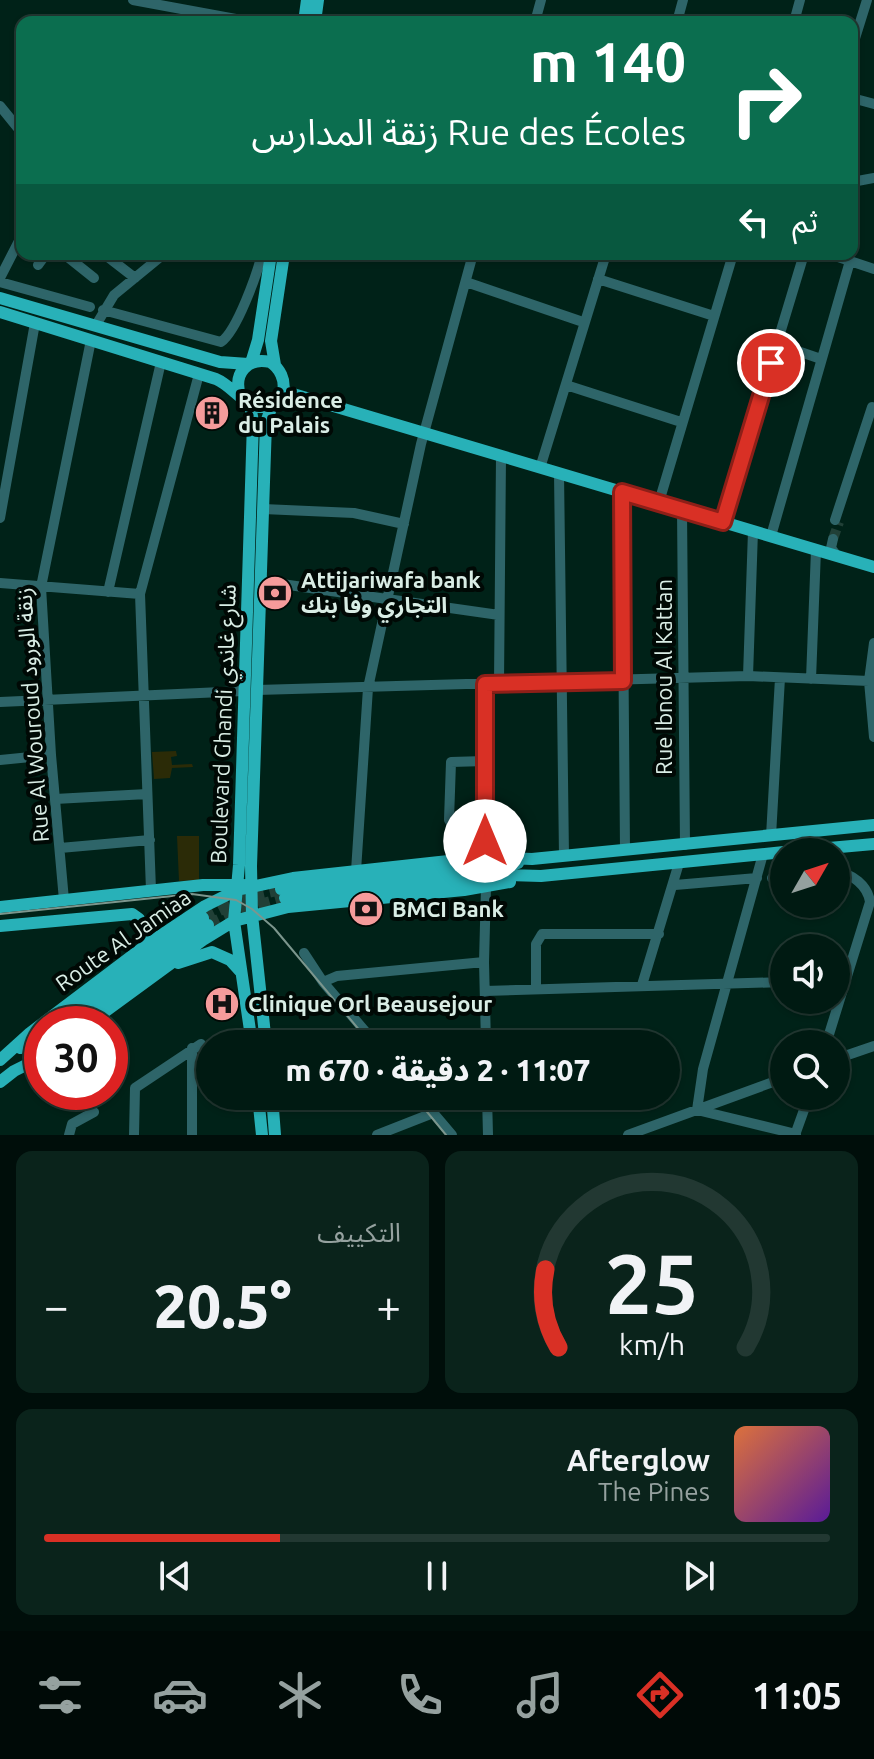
<!DOCTYPE html>
<html lang="ar">
<meta charset="utf-8">
<style>
:root{--surface:#001a12;--page:#0a231b;--text:#f1f3f6;--muted:#95a19f;--line:#223832;--accent:#d93025}
body{margin:0;font-family:Ubuntu,"Noto Sans Arabic",sans-serif;background:var(--page);color:var(--text);direction:rtl;height:100vh;display:flex;flex-direction:column;font-size:30px;white-space:nowrap}
*{box-sizing:border-box;margin:0}
p{font-size:26px;color:var(--muted)}
.icon{flex:none;width:44px;height:44px;fill:none;stroke:currentColor;stroke-width:2;stroke-linecap:round;stroke-linejoin:round}
.map{position:relative;height:1135px;overflow:hidden;direction:ltr}
.details{display:flex;flex-direction:column;gap:16px;padding:16px;background:#000e0a;flex:1}
.details>*{flex:none}
.guide{position:absolute;left:16px;top:16px;width:842px;height:244px;border-radius:16px;box-shadow:0 2px 6px #0004,0 0 0 2px var(--line);direction:rtl;background:#0b6e4f;color:#fff;overflow:hidden}
.needle{width:52px;rotate:51deg}
.fabs{position:absolute;left:770px;top:838px;display:grid;gap:16px}
.fabs a{display:grid;place-items:center;width:80px;height:80px;border-radius:50%;background:var(--surface);box-shadow:0 2px 6px #0004,0 0 0 2px var(--line);font-size:40px}
.speed{position:absolute;left:24px;top:1006px;display:flex;gap:16px;font-size:40px;font-weight:700;text-align:center}
.speed>*{display:grid;place-content:center;width:104px;height:104px;border-radius:50%;background:var(--surface);box-shadow:0 2px 6px #0004,0 0 0 2px var(--line);line-height:1}
.speed .limit{border:12px solid #d22;background:#fff;color:#111}
.pin{position:absolute;display:grid;place-items:center;width:68px;height:68px;color:#fff;margin:-34px;border:4px solid #fff;border-radius:50%;box-shadow:0 2px 8px #0007}
.me{position:absolute;width:88px;margin:-44px;rotate:0deg;stroke-linejoin:round;filter:drop-shadow(0 0 6px #0008)}
.turn{display:flex;align-items:center;gap:28px;height:168px;padding:0 40px;font-size:36px}
.turn .icon{width:104px;height:104px;stroke-width:2.5}
.turn b{display:block;font-size:56px;line-height:68px}
.then{display:flex;align-items:center;height:76px;padding:0 40px;background:#0003;gap:16px;font-size:30px}
.big{font-size:60px;font-weight:800;line-height:1.1}
.details .tile{flex:1;display:flex;flex-direction:column;justify-content:center;gap:12px;min-width:0;padding:0 28px;border-radius:16px;background:var(--page)}
.details .dial{align-items:center;gap:0}
.dial svg{height:208px;overflow:visible;fill:none;stroke:var(--line);stroke-width:7;stroke-linecap:round;text-anchor:middle}
.dial text{fill:var(--text);stroke:none}
.song{display:flex;align-items:center;gap:24px}
.cover{width:96px;height:96px;border-radius:12px;background:linear-gradient(135deg,hsl(20 70% 55%),hsl(270 70% 35%))}
.played{height:8px;border-radius:4px;background:linear-gradient(90deg,var(--accent) 30%,var(--line) 30%)}
.keys{display:flex;justify-content:space-around;direction:ltr}
.heat{display:flex;justify-content:space-between;align-items:center;font-size:44px;direction:ltr}
.details .tiles{flex:1;display:grid;gap:16px;grid-template-columns:1fr 1fr}
.tile:last-child{grid-column:span 2}
.trip{position:absolute;left:196px;top:1030px;width:484px;height:80px;border-radius:40px;background:var(--surface);box-shadow:0 2px 6px #0004,0 0 0 2px var(--line);font-weight:800;line-height:80px;text-align:center;direction:rtl}
.menu{display:flex;height:128px;justify-content:space-around;align-items:center;background:#000a07;color:var(--muted)}
.menu .icon{width:56px;height:56px}
.menu .selected{color:var(--accent)}
.menu b{font-size:36px;color:var(--text)}
.map>svg:first-child{display:block}
</style>
<div class="map">
<svg width="874" height="1135" viewBox="0 0 874 1135">
<rect width="100%" height="100%" fill="#002218"/>
<!-- green -->
<path fill="#2b2b07" d="M 176,751 L 177,756 L 171,757 L 172,765 L 192,764 L 193,767 L 172,768 L 170,778 L 154,779 L 152,752 Z
M 177,836 L 199,836 L 199,880 L 179,881 Z"/>
<g fill="none" stroke-linecap="round" stroke-linejoin="round">
<!-- minor-tunnel -->
<path stroke="#214037" stroke-width="10" stroke-dasharray="10 5" stroke-linecap="butt" d="M 833,539 L 839,522"/>
<!-- major-tunnel -->
<path stroke="#214037" stroke-width="12" stroke-dasharray="12 6" stroke-linecap="butt" d="M 203,918 L 246,897 L 281,889
M 208,925 L 238,911 L 285,898"/>
<!-- minor -->
<path stroke="#2e6569" stroke-width="10" d="M 133,0 L 252,22
M 535,22 L 541,0
M 677,22 L 683,0
M 794,22 L 800,0
M 852,48 L 867,0
M 852,98 L 874,104
M 0,106 L 22,133
M 852,182 L 874,178
M 64,254 L 94,278
M 104,254 L 135,278
M 829,254 L 874,269
M 38,265 L 46,254
M 0,278 L 22,235
M 598,279 L 714,316
M 0,282 L 90,307
M 466,282 L 583,322
M 103,310 L 221,342 C 237,331 257,274 262,254
M 96,325 L 114,295 L 164,254
M 777,344 L 821,359
M 566,385 L 681,422
M 540,468 L 606,254
M 559,473 L 564,856
M 622,492 L 625,850
M 659,502 L 733,254
M 263,509 L 354,513 L 404,524
M 682,510 L 685,845
M 0,518 L 35,323
M 835,520 L 872,407
M 723,522 L 804,254
M 771,536 L 850,261
M 833,539 L 831,548 L 837,556
M 261,581 L 499,615
M 0,583 L 140,594
M 108,592 L 161,362
M 874,643 L 869,681 L 874,737
M 748,676 L 753,531
M 811,679 L 816,550
M 499,683 L 501,456
M 485,684 L 485,857
M 257,690 L 748,676 L 869,681
M 0,702 L 244,691
M 0,760 L 51,755
M 485,761 L 451,762 L 449,820 L 452,824 L 485,824
M 55,799 L 147,794
M 771,836 L 780,678
M 60,848 L 150,840
M 763,854 L 703,1069 L 697,1110 L 796,1134
M 356,871 L 368,688 L 421,444 L 473,254
M 772,878 L 784,877
M 675,885 L 757,878
M 151,890 L 140,594 L 199,374
M 64,900 L 51,755 L 41,587 L 91,340
M 304,953 L 323,982 L 376,1044
M 323,982 L 337,976 L 484,962
M 642,985 L 679,863
M 536,989 L 536,944 L 542,934 L 659,934
M 485,991 L 784,982
M 486,1044 L 484,962 L 486,887
M 826,1044 L 870,902 C 868,886 852,873 836,872
M 836,1059 L 874,1046
M 419,1096 L 452,1135
M 487,1096 L 488,1135
M 69,1135 L 72,1124 L 94,1112
M 134,1135 L 135,1088 L 201,1044
M 192,1135 L 192,1048
M 377,1135 L 433,1113
M 628,1135 L 784,1078
M 795,1135 L 809,1096"/>
<!-- major -->
<path stroke="#28b1b8" stroke-width="12" d="M 304,22 L 307,0
M 315,22 L 318,0
M 0,298 L 220,362 L 248,364
M 0,312 L 216,379 C 231,385 245,406 259,407 C 288,409 291,375 270,362 C 248,357 233,373 240,395
M 251,363 L 258,340 L 271,254
M 275,365 L 271,341 L 284,254
M 283,391 L 874,567
M 250,405 L 253,422 L 239,865 L 234,921 L 252,1044
M 784,852 L 874,844
M 281,889 L 504,867 L 518,863
M 285,898 L 507,875 L 541,876 L 784,852
M 0,907 L 203,885 L 244,885
M 0,926 L 132,914 L 139,919 L 145,946
M 178,963 L 212,952 L 230,960 L 240,971
M 58,1024 L 203,918
M 73,1024 L 208,925
M 88,1024 L 203,940 L 234,921 L 288,907 L 464,890 L 510,882
M 266,1044 L 252,915 L 251,866 L 266,423 L 272,405
M 20,1048 L 42,1035
M 0,1060 L 30,1033 L 145,946 L 205,906 L 237,890 L 293,878 L 485,857 L 532,859 L 874,825
M 0,1082 L 14,1071 L 42,1057
M 258,1096 L 262,1135
M 272,1096 L 275,1135"/>
<!-- tram -->
<path stroke="#7c968d" stroke-width="2" d="M 0,914 L 192,894 L 236,900 L 252,909 L 274,928 L 371,1044
M 414,1096 L 446,1135"/>
</g>
<g fill="none" stroke-linecap="round" stroke-linejoin="round">
<!-- route casing -->
<g stroke="#8d1f18" stroke-width="20">
<path id="route" d="M 485,841 L 485,684 L 623,681 L 622,492 L 723,522 L 771,363"/>
</g>
<!-- route -->
<use href="#route" stroke="#d93025" stroke-width="14"/>
</g>
<!-- icons -->
<defs>
<g id="building-disc" transform="scale(1.8)"><circle r="9.5" fill="#f59b9b" stroke="#000905"/><path d="M-4-6H4V6H1V3H-1V6H-4ZM-2.5-4.3h1.7v1.8h-1.7ZM.8-4.3h1.7v1.8H.8ZM-2.5-1h1.7V.8h-1.7ZM.8-1h1.7V.8H.8Z" fill="#111"/></g>
<g id="bank-disc" transform="scale(1.8)"><circle r="9.5" fill="#f59b9b" stroke="#000905"/><path d="M-6-4H6V4H-6ZM0-2.3a2.3 2.3 0 1 0 0 4.6a2.3 2.3 0 1 0 0-4.6Z" fill="#111"/></g>
<g id="hospital-disc" transform="scale(1.8)"><circle r="9.5" fill="#f59b9b" stroke="#000905"/><path d="M-5-5h3v3.5h4V-5h3V5h-3V1.5h-4V5h-3Z" fill="#111"/></g>
</defs>
<g fill-rule="evenodd">
<use href="#building-disc" x="212" y="413"/>
<use href="#bank-disc" x="275" y="593"/>
<use href="#bank-disc" x="366" y="909"/>
<use href="#hospital-disc" x="222" y="1004"/>
</g>
<g text-anchor="middle" stroke-width="8" stroke-linejoin="round" paint-order="stroke">
<!-- poi labels -->
<g font-size="22" font-weight="bold" fill="#d9ede5" stroke="#000905" text-anchor="start">
<text x="238" y="408">Résidence<tspan x="238" dy="25">du Palais</tspan></text>
<text x="301" y="588">Attijariwafa bank<tspan x="301" dy="25">التجاري وفا بنك</tspan></text>
<text x="392" y="917">BMCI Bank</text>
<text x="248" y="1012">Clinique Orl Beausejour</text>
</g>
<!-- street labels -->
<g font-size="22" fill="#d9ede5" stroke="#000905">
<text transform="translate(664 677) rotate(-90)" y="8">Rue Ibnou Al Kattan</text>
<text transform="translate(32 715) rotate(-94)" y="8">Rue Al Wouroud زنقة الورود</text>
<text transform="translate(223 724) rotate(-88)" y="8">Boulevard Ghandi شارع غاندي</text>
<text transform="translate(123 940) rotate(-35)" y="8">Route Al Jamiaa</text>
</g>
</g>
</svg>
<div class="fabs">
<a><svg class="needle" viewBox="-14 -14 28 28"><path d="M0-13l5 13h-10z" fill="#e53935"/><path d="M0 13l5-13h-10z" fill="#95a19f"/></svg></a>
<a><svg class="icon" aria-label="sound" viewBox="0 0 24 24"><path d="M4 9h4l5-4v14l-5-4H4zM17 9q2 3 0 6"/></svg></a>
<a><svg class="icon" aria-label="search" viewBox="0 0 24 24"><circle cx="10" cy="10" r="6"/><path d="M15 15l6 6"/></svg></a>
</div>
<div class="speed"><div class="limit">30</div></div>
<div class="pin" style="left:771px;top:363px;background:#d93025"><svg class="icon" aria-label="arrive" viewBox="0 0 24 24"><path d="M6 21V4h12l-3 4 3 4H6"/></svg></div>
<svg class="me" style="left:485px;top:841px" viewBox="-20 -20 40 40"><circle r="19" fill="#fff"/><path d="M0-13L10 11 0 6-10 11z" fill="#d93025"/></svg>
<div class="trip">11:07 · 2 دقيقة · 670 m</div>
<div class="guide">
<div class="turn"><svg class="icon" aria-label="right" viewBox="0 0 24 24"><path d="M7 20v-9h11M14 6l5 5-5 5"/></svg><div><b>140 m</b>Rue des Écoles زنقة المدارس</div></div>
<div class="then">ثم<svg class="icon" aria-label="left" viewBox="0 0 24 24"><path d="M17 20v-9H6M10 6l-5 5 5 5"/></svg></div>
</div>
</div>
<section class="details">
<div class="tiles">
<div class="tile dial"><svg viewBox="0 0 100 80">
<path d="M14 69A42 42 0 1 1 86 69"/>
<path d="M14 69A42 42 0 0 1 9 39" stroke="#d93025"/>
<text x="50" y="56" font-size="32" font-weight="700">25</text>
<text x="50" y="72" font-size="11">km/h</text>
</svg></div>
<div class="tile"><p>التكييف</p>
<div class="heat"><a>−</a><b class="big">20.5°</b><a>+</a></div>
</div>
<div class="tile">
<div class="song"><i class="cover"></i><div><b>Afterglow</b><p>The Pines</p></div></div>
<div class="played"></div>
<div class="keys"><svg class="icon" aria-label="previous" viewBox="0 0 24 24"><path d="M18 5L8 12l10 7zM5 5v14"/></svg><svg class="icon" aria-label="pause" viewBox="0 0 24 24"><path d="M8 5v14M16 5v14"/></svg><svg class="icon" aria-label="next" viewBox="0 0 24 24"><path d="M6 5l10 7-10 7zM19 5v14"/></svg></div>
</div>
</div>
</section>
<nav class="menu">
<b>11:05</b>
<svg class="icon selected" aria-label="directions" viewBox="0 0 24 24"><path d="M12 3l9 9-9 9-9-9zM9 14v-3h6M13 9l2 2-2 2"/></svg>
<svg class="icon" aria-label="music" viewBox="0 0 24 24"><path d="M9 18V5l10-2v13"/><circle cx="6" cy="18" r="3"/><circle cx="16" cy="16" r="3"/></svg>
<svg class="icon" aria-label="phone" viewBox="0 0 24 24"><path d="M5 4h4l2 5-3 2q2 4 5 5l2-3 5 2v4C11 20 4 13 5 4z"/></svg>
<svg class="icon" aria-label="climate" viewBox="0 0 24 24"><path d="M12 3v18M4 7l16 10M4 17L20 7"/></svg>
<svg class="icon" aria-label="car" viewBox="0 0 24 24"><path d="M5 17H2v-5l4-1 3-4h7l3 4 3 1v5h-3M9 17h6M6 11h13"/><circle cx="7" cy="17" r="2"/><circle cx="17" cy="17" r="2"/></svg>
<svg class="icon" aria-label="filters" viewBox="0 0 24 24"><path d="M4 7h16M4 17h16"/><circle cx="9" cy="7" r="2"/><circle cx="15" cy="17" r="2"/></svg>
</nav>
